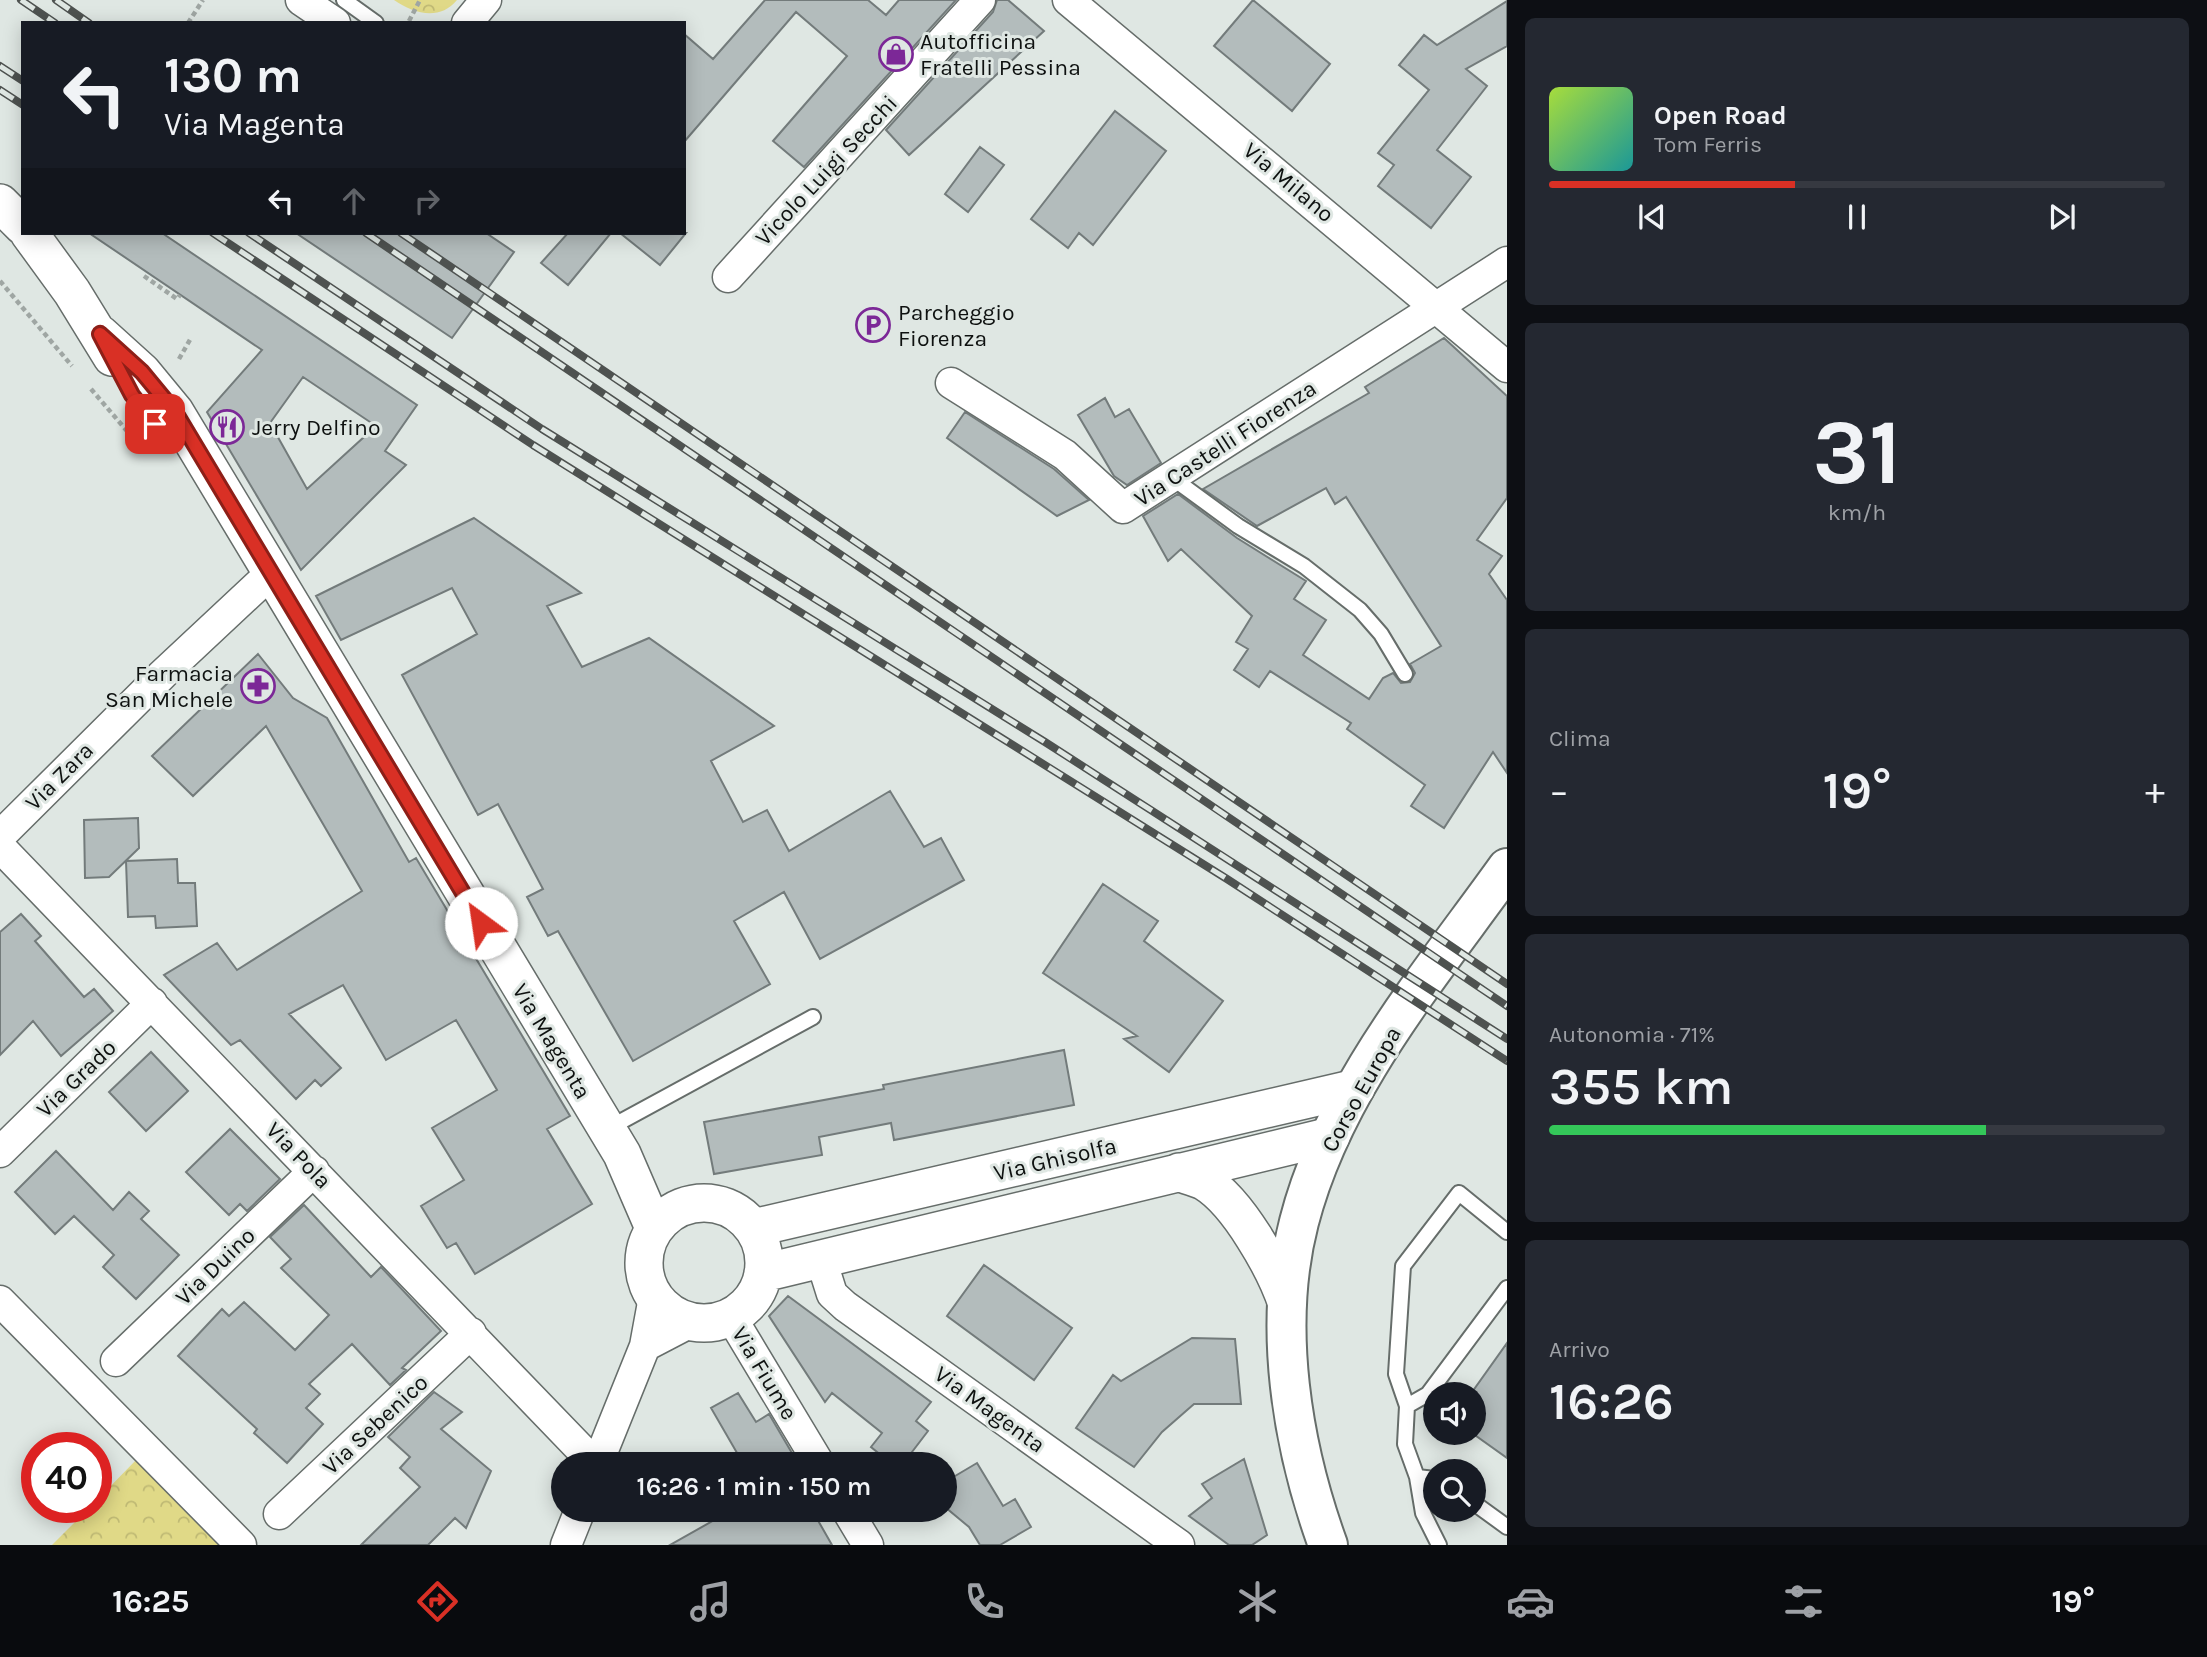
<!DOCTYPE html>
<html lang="it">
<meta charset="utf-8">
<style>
:root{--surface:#171b24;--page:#242831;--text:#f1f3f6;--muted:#9ea1a6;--line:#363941;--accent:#d93025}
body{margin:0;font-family:Karla,sans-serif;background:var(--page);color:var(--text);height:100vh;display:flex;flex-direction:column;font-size:26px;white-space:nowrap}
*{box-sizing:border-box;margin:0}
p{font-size:23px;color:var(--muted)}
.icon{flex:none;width:38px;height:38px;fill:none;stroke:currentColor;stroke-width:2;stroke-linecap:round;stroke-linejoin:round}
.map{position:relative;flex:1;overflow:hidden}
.sheet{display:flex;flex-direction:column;gap:18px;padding:18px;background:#0d0f14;width:700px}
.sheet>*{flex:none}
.banner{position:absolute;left:21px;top:21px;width:665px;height:214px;border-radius:0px;box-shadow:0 4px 18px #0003;background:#171b24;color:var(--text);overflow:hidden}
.fabs{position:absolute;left:1423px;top:1382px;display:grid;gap:14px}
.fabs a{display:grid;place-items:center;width:63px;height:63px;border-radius:50%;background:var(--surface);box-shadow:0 4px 18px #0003;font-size:35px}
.speed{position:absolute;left:21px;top:1432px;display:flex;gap:14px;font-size:35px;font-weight:700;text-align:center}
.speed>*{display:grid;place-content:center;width:91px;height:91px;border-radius:50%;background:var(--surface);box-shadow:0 4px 18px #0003;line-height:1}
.speed .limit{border:10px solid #d22;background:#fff;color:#111}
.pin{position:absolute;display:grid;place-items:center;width:60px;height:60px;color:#fff;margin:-30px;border-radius:14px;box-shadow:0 4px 10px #0006}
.me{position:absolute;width:77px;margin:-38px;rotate:329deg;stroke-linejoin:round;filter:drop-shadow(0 0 5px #0008)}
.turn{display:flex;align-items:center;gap:24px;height:147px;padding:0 28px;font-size:32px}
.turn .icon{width:91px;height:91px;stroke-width:2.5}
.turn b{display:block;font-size:49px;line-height:60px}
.lanes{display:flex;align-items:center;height:66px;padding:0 28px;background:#0003;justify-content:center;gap:35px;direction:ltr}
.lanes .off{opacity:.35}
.big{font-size:52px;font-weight:600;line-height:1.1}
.sheet .tile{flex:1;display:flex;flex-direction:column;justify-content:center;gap:10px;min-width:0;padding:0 24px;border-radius:10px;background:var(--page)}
.sheet .dial{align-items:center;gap:0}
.dial b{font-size:91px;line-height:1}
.song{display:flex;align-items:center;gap:21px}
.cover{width:84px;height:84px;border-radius:10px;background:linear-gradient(135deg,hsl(80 70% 55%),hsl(180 70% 35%))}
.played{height:7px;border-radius:4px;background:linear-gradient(90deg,var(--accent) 40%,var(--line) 40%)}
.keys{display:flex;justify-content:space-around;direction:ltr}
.heat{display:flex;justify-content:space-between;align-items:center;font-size:38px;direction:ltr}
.charge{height:10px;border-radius:5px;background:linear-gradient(90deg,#34c759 71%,var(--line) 0)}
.trip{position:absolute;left:551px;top:1452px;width:406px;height:70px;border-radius:35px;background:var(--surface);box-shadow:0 4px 18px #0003;font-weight:600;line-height:70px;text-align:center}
.dock{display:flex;height:112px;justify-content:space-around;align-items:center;background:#090b0e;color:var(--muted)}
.dock .icon{width:49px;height:49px}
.dock .on{color:var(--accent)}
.dock b{font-size:32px;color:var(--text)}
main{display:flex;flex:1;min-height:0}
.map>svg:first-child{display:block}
</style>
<main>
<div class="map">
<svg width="1507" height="1545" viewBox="0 0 1507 1545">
<defs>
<pattern id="park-crowns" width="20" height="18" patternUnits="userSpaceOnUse" patternTransform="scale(1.75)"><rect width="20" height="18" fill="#e0d987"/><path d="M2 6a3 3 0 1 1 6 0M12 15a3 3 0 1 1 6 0" fill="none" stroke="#bfb974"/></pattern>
</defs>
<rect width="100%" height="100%" fill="#dfe7e3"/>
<!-- park -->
<path fill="url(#park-crowns)" d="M 394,0 L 457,0 C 440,21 414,14 394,0 Z
M 138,1458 L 220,1545 L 52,1545 L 90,1507 L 96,1507 L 96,1501 Z"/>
<!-- building -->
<path fill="#b3bcbc" stroke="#737b7b" stroke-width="2" fill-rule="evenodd" d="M 765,0 L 868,0 L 886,15 L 899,0 L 956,0 L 804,167 L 773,141 L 847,56 L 796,12 L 684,142 L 684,34 L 713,59 Z
M 997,0 L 1008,0 L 1044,31 L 909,155 L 886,130 L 993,12 Z
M 1253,0 L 1330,64 L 1292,111 L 1214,46 Z
M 1507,1 L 1507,46 L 1466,69 L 1487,86 L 1437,150 L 1471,177 L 1431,228 L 1378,186 L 1394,165 L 1378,153 L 1429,90 L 1399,65 L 1424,35 L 1437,45 Z
M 1115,111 L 1166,151 L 1093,245 L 1079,233 L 1068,248 L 1031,219 Z
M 980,147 L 1004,165 L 968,212 L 945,194 Z
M 89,233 L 162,233 L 417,405 L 385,451 L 406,465 L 301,570 L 207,412 L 262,350 ZM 303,377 L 376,426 L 307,489 L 270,423 Z
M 296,233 L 486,233 L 514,252 L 452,338 Z
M 568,233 L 611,233 L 568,285 L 541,263 Z
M 620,233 L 686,233 L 660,265 Z
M 1444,338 L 1507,396 L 1507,498 L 1477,540 L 1502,556 L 1489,574 L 1507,600 L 1507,773 L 1493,752 L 1444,828 L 1411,806 L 1425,785 L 1347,729 L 1351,723 L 1270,671 L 1259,687 L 1234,670 L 1248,649 L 1236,642 L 1252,616 L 1181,549 L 1168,561 L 1143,516 L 1178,494 L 1237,538 L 1306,581 L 1294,599 L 1326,620 L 1303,655 L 1369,699 L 1383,678 L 1393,673 L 1401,683 L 1410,682 L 1415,673 L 1410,664 L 1441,646 L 1346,497 L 1335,504 L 1326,488 L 1257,526 L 1203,489 L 1369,393 L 1365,387 Z
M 1105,398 L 1115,417 L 1129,409 L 1161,463 L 1127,485 L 1114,476 L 1078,415 Z
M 965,412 L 1054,469 L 1089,500 L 1057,516 L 947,438 Z
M 474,518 L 581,593 L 547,606 L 582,667 L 649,638 L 774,726 L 711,761 L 743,822 L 767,810 L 789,851 L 890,791 L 924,847 L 941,838 L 964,880 L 820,959 L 784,892 L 734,921 L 770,984 L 633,1061 L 558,931 L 548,936 L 527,897 L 543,889 L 498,804 L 478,815 L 402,675 L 477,634 L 452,588 L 341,640 L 316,596 Z
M 258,654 L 293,698 L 327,718 L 409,862 L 416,858 L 570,1116 L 547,1129 L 592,1204 L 475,1274 L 456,1243 L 447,1248 L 421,1206 L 464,1180 L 432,1128 L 497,1090 L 456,1020 L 386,1060 L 343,985 L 289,1014 L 341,1068 L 321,1086 L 315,1080 L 296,1099 L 240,1040 L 231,1045 L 164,975 L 217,943 L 237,970 L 362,891 L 266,726 L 193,796 L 152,756 Z
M 138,818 L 139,848 L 109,877 L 85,878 L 84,820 Z
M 177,859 L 178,883 L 195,883 L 197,926 L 156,928 L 155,916 L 128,917 L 126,861 Z
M 1103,884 L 1158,921 L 1144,941 L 1223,1001 L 1169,1072 L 1124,1039 L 1137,1036 L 1043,973 Z
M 21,914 L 41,936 L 35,941 L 84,997 L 94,989 L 113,1011 L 61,1056 L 33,1021 L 0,1055 L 0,932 Z
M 1064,1050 L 1074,1105 L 894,1140 L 891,1123 L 819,1137 L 822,1155 L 714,1174 L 704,1122 L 884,1089 L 883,1085 Z
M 151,1052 L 188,1091 L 146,1131 L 109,1092 Z
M 230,1129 L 280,1179 L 247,1211 L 240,1204 L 229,1215 L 186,1172 Z
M 56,1151 L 113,1210 L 129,1192 L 149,1211 L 141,1219 L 179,1255 L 136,1299 L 103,1267 L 114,1255 L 74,1216 L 55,1234 L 15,1192 Z
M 304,1205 L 371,1277 L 381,1267 L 441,1331 L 402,1368 L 406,1370 L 390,1385 L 352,1344 L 309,1384 L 320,1394 L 306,1408 L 323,1424 L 287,1463 L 254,1433 L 257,1429 L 178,1356 L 222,1309 L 229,1316 L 244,1302 L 295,1350 L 329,1315 L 281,1268 L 291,1259 L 270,1237 Z
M 984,1265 L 1072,1328 L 1034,1380 L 947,1316 Z
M 788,1296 L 931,1402 L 916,1421 L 928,1431 L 902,1465 L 893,1465 L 871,1447 L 882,1433 L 832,1393 L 825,1402 L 769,1316 Z
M 1192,1338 L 1235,1339 L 1241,1404 L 1194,1404 L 1162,1432 L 1134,1467 L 1076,1428 L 1113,1375 L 1121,1381 Z
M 1507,1343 L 1507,1458 L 1472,1433 L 1474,1395 L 1470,1395 Z
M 434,1392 L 462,1412 L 441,1429 L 491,1471 L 466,1528 L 455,1518 L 428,1545 L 361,1545 L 420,1487 L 400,1468 L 410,1457 L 388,1437 Z
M 738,1393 L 756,1422 L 769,1414 L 799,1465 L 744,1465 L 711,1408 Z
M 1244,1459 L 1267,1535 L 1252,1545 L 1229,1545 L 1189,1516 L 1212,1498 L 1202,1484 Z
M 977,1463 L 1003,1506 L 1015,1499 L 1031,1527 L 1000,1545 L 980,1545 L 969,1527 L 945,1507 L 945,1482 Z
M 732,1510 L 812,1510 L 832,1545 L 670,1545 Z"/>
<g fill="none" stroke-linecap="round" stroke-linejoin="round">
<!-- service casing -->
<g stroke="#666d6a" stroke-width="18">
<path id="service" d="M 344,0 L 376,23
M 1171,477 L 1238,526 L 1304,566 L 1360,610 L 1381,634 L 1405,674
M 609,1128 L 813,1017
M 1407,1406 L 1428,1394 L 1507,1288
M 1417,1477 L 1405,1444 L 1407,1406 L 1396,1374 L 1403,1266 L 1459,1193 L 1507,1232
M 1435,1479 L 1417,1477 L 1423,1513 L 1439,1545
M 1474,1503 L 1507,1527"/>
</g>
<!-- minor casing -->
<g stroke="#666d6a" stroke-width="33">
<path id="minor" d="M 301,0 L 335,23
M 1068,0 L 1507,367
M 467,23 L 486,0
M 728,277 L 980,0
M 951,383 L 1065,455 L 1123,508 L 1507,262
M 0,836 L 163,674 L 271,573
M 0,847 L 596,1465
M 0,1152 L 152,1003
M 821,1259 L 832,1294 L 845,1306 L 1179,1545
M 0,1301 L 241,1545
M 731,1317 L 820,1465
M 645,1346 L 691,1322
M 116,1361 L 314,1171
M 597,1465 L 645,1346 L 654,1297
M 847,1510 L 868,1545
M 279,1514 L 471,1333
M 566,1545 L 580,1510"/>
</g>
<!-- tertiary casing -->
<g stroke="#666d6a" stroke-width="40">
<path id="tertiary" d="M 0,203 L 23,226
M 29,233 L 72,292 L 112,357
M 100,334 L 142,372 L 175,412 L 622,1154 L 654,1228
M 1179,1172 C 1187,1176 1198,1178 1205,1182 C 1238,1202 1275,1268 1287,1304
M644 1263a60 60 0 1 1 120 0a60 60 0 1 1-120 0Z
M 753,1228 L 1356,1088
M 763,1273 L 1331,1136"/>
</g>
<!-- secondary casing -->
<g stroke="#666d6a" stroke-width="42">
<path id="secondary" d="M 1328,1545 C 1292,1446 1272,1326 1299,1222 C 1333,1089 1429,977 1507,868"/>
</g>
<!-- path -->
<path stroke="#9fa6a3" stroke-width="4.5" stroke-dasharray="5 3.5" stroke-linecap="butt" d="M 409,21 L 420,0
M 188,23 L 203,0
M 144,276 L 177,299 L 180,295
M 0,281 L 72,366
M 179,359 L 191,338
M 91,389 L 133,438 L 143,431"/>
<!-- service -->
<use href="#service" stroke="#fff" stroke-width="14"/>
<!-- minor -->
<use href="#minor" stroke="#fff" stroke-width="30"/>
<!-- tertiary -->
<use href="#tertiary" stroke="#fff" stroke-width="37"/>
<!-- secondary -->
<use href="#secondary" stroke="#fff" stroke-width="38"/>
<!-- rail casing -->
<g stroke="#4e5250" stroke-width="8">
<path id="rail" d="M 21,0 L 55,23
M 56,0 L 89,23
M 0,66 L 23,81
M 0,90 L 23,105
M 213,233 L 533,445 L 1227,879 L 1507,1061
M 249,233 L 542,429 L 1045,742 L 1507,1039
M 366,233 L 1507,1006
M 401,233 L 1507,984"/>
</g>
<!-- rail -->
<use href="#rail" stroke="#dfe7e3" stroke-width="5" stroke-dasharray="16" stroke-linecap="butt"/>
</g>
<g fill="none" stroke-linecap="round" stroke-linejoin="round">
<!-- route casing -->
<g stroke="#8d1f18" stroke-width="18">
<path id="route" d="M 155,424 L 132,395 L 100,334 L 142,372 L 175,412 L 481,923"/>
</g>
<!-- route -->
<use href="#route" stroke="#d93025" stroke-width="12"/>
</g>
<!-- icons -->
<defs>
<g id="shop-ring" transform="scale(1.75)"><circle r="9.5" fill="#dfe7e3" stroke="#7c2897" stroke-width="1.5"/><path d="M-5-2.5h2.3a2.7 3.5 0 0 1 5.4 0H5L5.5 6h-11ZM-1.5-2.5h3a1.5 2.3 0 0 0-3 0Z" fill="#7c2897"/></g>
<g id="parking-ring" transform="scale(1.75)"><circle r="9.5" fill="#dfe7e3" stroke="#7c2897" stroke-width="1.5"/><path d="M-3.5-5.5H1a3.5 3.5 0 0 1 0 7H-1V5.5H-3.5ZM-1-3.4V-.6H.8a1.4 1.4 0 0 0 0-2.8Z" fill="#7c2897"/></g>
<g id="restaurant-ring" transform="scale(1.75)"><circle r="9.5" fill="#dfe7e3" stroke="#7c2897" stroke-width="1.5"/><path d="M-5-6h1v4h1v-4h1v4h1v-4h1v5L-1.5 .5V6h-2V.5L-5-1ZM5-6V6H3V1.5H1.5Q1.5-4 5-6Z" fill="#7c2897"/></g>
<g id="pharmacy-ring" transform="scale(1.75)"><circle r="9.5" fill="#dfe7e3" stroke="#7c2897" stroke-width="1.5"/><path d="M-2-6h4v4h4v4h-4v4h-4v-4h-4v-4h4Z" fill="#7c2897"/></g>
</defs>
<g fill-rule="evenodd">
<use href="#shop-ring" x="896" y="54"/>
<use href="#parking-ring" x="873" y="325"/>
<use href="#restaurant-ring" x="227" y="427"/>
<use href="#pharmacy-ring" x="258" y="686"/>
</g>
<g text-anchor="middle" stroke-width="6" stroke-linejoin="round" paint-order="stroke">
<!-- poi labels -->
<g font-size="23" fill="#0e1110" stroke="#dfe7e3" text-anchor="start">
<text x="920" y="49">Autofficina<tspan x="920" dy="26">Fratelli Pessina</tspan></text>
<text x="898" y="320">Parcheggio<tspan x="898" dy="26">Fiorenza</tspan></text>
<text x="252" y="435">Jerry Delfino</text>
<text x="233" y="681" text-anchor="end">Farmacia<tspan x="233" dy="26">San Michele</tspan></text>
</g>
<!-- street labels -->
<g font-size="23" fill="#0e1110" stroke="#dfe7e3">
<text transform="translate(826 170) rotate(-47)" y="8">Vicolo Luigi Secchi</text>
<text transform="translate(1289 182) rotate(40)" y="8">Via Milano</text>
<text transform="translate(1225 443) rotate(-33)" y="8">Via Castelli Fiorenza</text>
<text transform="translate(59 776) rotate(-45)" y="8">Via Zara</text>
<text transform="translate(552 1041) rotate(59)" y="8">Via Magenta</text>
<text transform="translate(76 1078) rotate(-44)" y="8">Via Grado</text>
<text transform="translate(1361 1089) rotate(-61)" y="8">Corso Europa</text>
<text transform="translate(299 1155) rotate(46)" y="8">Via Pola</text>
<text transform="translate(1055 1159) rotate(-13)" y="8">Via Ghisolfa</text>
<text transform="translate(215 1266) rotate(-44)" y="8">Via Duino</text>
<text transform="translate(765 1373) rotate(59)" y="8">Via Fiume</text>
<text transform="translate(990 1409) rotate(36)" y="8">Via Magenta</text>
<text transform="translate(375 1424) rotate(-43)" y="8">Via Sebenico</text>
</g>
</g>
</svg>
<div class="fabs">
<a><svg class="icon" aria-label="sound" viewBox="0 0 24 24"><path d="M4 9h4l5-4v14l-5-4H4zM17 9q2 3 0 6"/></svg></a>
<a><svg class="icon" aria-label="search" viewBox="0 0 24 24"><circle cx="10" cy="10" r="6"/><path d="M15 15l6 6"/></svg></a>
</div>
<div class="speed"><div class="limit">40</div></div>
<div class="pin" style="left:155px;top:424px;background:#d93025"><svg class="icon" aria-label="arrive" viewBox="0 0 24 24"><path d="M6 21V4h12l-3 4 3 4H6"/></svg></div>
<svg class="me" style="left:481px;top:923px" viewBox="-20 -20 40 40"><circle r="19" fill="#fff"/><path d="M0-13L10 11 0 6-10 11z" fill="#d93025"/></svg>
<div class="trip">16:26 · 1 min · 150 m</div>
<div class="banner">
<div class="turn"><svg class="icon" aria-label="left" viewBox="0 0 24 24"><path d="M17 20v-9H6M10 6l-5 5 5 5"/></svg><div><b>130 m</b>Via Magenta</div></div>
<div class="lanes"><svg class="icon" aria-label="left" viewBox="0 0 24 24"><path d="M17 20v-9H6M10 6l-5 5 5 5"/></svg><svg class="icon off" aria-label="ahead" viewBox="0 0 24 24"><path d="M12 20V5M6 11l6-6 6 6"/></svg><svg class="icon off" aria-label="right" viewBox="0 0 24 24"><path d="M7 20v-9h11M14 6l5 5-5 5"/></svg></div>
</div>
</div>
<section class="sheet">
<div class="tile">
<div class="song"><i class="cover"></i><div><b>Open Road</b><p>Tom Ferris</p></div></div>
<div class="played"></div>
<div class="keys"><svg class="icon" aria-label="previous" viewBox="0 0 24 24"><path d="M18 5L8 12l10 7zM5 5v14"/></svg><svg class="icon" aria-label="pause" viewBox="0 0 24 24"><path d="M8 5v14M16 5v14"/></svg><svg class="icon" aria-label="next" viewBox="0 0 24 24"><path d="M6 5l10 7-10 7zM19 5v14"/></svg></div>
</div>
<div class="tile dial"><b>31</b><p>km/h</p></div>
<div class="tile"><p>Clima</p>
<div class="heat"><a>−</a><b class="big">19°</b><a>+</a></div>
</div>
<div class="tile"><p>Autonomia · 71%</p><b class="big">355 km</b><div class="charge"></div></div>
<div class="tile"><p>Arrivo</p><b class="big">16:26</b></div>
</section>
</main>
<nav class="dock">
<b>16:25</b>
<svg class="icon on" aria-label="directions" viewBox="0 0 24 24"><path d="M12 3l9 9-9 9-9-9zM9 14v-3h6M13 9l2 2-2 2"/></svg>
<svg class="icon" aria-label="music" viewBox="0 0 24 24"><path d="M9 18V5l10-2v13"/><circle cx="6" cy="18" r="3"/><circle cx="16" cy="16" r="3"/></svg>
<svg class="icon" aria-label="phone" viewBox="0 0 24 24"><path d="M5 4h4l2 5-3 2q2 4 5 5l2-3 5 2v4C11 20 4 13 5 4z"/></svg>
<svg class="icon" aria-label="climate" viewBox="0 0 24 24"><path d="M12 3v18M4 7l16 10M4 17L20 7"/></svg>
<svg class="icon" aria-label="car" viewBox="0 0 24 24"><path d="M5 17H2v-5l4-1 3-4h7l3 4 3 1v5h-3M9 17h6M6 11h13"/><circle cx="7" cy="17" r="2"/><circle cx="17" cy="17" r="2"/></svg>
<svg class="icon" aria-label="filters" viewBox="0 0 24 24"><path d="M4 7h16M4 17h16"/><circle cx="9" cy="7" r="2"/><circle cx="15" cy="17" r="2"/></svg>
<b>19°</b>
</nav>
